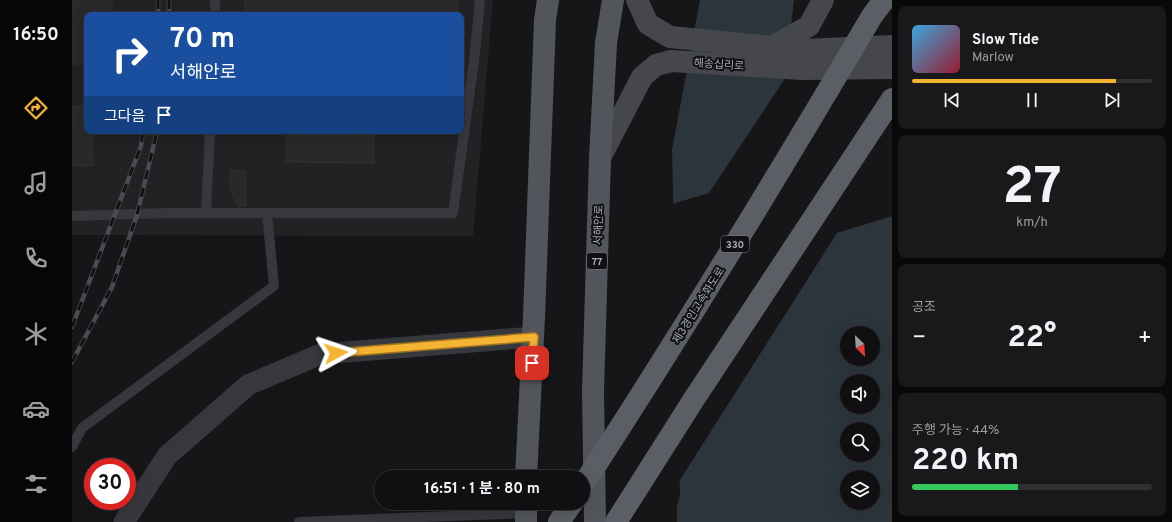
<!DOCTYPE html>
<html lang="ko">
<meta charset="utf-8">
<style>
:root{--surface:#101012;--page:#19191b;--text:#f1f3f6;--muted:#9c9d9f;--line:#303032;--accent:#f4b331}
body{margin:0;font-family:Overpass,"Noto Sans KR",sans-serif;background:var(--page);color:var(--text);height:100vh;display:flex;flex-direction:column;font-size:15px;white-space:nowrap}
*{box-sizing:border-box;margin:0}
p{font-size:13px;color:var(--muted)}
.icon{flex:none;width:22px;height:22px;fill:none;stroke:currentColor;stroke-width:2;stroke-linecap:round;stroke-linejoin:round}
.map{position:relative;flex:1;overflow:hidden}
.drawer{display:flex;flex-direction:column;gap:6px;padding:6px;background:#09090a;width:280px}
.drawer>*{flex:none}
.guide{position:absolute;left:12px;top:12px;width:380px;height:122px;border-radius:8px;box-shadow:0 4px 16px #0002,0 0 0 1px var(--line);background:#1a4fa0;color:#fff;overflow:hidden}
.needle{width:26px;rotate:155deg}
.buttons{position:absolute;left:768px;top:326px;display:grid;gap:8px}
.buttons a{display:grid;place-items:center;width:40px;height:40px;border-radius:50%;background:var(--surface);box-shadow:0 4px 16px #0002,0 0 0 1px var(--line);font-size:20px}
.speed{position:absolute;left:12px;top:458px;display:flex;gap:8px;font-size:20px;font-weight:700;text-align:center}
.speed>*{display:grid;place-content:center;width:52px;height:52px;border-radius:50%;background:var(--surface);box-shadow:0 4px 16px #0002,0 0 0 1px var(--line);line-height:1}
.speed .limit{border:6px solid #d22;background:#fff;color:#111}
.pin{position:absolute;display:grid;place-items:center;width:34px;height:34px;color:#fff;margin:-17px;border-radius:8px;box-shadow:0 2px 6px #0006}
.me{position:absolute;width:44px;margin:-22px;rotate:85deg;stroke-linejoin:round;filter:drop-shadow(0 0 3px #0008)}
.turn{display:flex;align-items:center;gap:14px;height:84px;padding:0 20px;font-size:18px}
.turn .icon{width:52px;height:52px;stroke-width:2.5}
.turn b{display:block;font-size:28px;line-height:34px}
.then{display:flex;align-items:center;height:38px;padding:0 20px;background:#0003;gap:8px;font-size:15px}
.big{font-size:30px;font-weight:700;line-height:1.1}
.drawer .tile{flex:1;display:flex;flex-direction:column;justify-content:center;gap:6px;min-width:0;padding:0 14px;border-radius:8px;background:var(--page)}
.drawer .dial{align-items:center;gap:0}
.dial b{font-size:52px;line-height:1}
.song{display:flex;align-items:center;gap:12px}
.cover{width:48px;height:48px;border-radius:6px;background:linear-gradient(135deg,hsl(200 70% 55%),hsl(350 70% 35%))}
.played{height:4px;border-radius:2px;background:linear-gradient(90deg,var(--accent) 85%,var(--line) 85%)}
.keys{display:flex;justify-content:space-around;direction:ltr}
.heat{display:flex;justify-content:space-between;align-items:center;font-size:22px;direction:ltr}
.charge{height:6px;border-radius:3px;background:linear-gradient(90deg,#34c759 44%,var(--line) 0)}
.trip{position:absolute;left:302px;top:470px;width:216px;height:40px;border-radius:20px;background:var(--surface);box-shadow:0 4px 16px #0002,0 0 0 1px var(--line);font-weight:700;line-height:40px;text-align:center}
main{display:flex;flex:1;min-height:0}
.menu{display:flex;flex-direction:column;width:72px;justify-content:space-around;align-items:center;background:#060607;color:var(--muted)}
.menu .icon{width:28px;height:28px}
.menu .active{color:var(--accent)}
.menu b{font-size:18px;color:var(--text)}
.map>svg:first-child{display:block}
</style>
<main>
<nav class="menu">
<b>16:50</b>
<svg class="icon active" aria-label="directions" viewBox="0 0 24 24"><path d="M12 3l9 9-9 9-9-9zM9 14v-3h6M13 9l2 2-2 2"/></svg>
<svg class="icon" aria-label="music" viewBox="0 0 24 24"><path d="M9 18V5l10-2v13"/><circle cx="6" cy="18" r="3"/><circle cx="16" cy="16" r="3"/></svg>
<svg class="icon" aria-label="phone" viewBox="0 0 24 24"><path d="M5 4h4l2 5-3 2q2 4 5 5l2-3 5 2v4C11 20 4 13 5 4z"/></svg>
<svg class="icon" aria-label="climate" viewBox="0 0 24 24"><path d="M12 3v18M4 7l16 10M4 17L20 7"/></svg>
<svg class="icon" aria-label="car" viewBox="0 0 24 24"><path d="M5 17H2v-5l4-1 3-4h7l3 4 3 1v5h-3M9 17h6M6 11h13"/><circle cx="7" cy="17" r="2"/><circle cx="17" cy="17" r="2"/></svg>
<svg class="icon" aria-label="filters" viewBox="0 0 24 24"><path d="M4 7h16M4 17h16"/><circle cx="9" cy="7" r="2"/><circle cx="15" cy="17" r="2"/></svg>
</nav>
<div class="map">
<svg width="820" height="522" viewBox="0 0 820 522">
<rect width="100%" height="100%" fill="#161618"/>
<!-- built -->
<path fill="#222225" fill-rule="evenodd" d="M 0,0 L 421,0 L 401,236 L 0,235 ZM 15,15 L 389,15 L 389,131 L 15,131 Z"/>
<!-- water -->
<path fill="#2c353c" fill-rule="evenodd" d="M 628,0 L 722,0 L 707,125 L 820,133 L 820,522 L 605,522 L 605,506 L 608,495 L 600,150 ZM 775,333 L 801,333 L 801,359 L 775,359 ZM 775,381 L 801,381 L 801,407 L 775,407 ZM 775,429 L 801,429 L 801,455 L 775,455 ZM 775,477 L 801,477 L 801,503 L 775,503 Z"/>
<!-- pier -->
<path fill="#161618" d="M 714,77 L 709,123 L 820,131 L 820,216 L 765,233 L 606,483 L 600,204 L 637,193 Z"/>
<!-- building -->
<path fill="#29292c" stroke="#303034" d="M 0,0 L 40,0 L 40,15 L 15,15 L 15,64 L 0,64 Z
M 173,0 L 386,0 L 386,15 L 173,15 Z
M 0,106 L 15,106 L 15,131 L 20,131 L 21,166 L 0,166 Z
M 215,135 L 302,136 L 302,163 L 214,162 Z
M 158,170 L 174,171 L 174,206 L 166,206 L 158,188 Z"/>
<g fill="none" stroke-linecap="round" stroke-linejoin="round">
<!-- service -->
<path stroke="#37383d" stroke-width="10" d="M 143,0 L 143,15
M 134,213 L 138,131
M 0,216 L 97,213 L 381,213 L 402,61 L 408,0
M 0,447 L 10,428 L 202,286 L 195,213
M 227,522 L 454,513"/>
<!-- minor -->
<path stroke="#37383d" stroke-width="21" d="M 52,522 L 95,456 L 176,385 L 249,354 L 461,337"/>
<!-- secondary -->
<path stroke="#45474d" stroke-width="22" d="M 565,0 L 576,24 L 598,37 L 732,50 L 820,46
M 700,47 L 737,26 L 751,0
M 528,158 L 570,77 L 584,65 L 599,61 L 730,69 L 820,68"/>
<!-- primary -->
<path stroke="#53555c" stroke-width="22" d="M 454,477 L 462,317 L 473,20 L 476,0
M 454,503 L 454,522
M 523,522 L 521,391 L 528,158 L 534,43 L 541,0"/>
<!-- trunk -->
<path stroke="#5b5e65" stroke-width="22" d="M 487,522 L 500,503
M 544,522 L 622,399 L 820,99"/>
<!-- rail casing -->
<g stroke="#4a4c52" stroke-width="4.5">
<path id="rail" d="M 86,0 L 86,15
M 97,0 L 97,15
M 0,327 L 69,146 L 71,131
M 0,362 L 40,287 L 65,215 L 85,131"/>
</g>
<!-- rail -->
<use href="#rail" stroke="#111113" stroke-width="3" stroke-dasharray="9" stroke-linecap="butt"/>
<!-- trunk-bridge -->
<path stroke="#5b5e65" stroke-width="22" d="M 511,485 C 611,331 707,174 800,16 L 812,0"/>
</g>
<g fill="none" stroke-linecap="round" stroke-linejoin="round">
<!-- route casing -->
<g stroke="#9f7420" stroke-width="10">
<path id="route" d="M 264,353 L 462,337 L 460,363"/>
</g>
<!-- route -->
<use href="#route" stroke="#f4b331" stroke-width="7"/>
</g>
<g text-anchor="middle" stroke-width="4" stroke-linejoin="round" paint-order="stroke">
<!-- shield labels -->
<g fill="#111113" stroke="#7b7e86" stroke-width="1">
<rect x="649" y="236" width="28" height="16" rx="3"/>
<rect x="515" y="253" width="20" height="16" rx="3"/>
</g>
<g font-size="10" font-weight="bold" fill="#a8adb8">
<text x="663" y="248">330</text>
<text x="525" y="265">77</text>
</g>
<!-- street labels -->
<g font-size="11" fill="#a8adb8" stroke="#111113">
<text transform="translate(647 64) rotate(4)" y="4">해송십리로</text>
<text transform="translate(526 225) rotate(-88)" y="4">서해안로</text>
<text transform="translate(626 305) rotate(-58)" y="4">제3경인고속화도로</text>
</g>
</g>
</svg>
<div class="buttons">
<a><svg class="needle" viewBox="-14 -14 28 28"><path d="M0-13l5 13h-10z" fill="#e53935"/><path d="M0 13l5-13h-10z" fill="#9c9d9f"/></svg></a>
<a><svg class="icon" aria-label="sound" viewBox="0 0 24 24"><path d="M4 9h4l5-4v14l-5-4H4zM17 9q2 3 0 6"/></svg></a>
<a><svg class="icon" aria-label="search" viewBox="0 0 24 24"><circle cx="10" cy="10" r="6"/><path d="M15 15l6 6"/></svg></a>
<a><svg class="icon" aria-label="layers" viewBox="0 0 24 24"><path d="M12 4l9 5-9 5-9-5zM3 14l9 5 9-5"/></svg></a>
</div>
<div class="speed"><div class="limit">30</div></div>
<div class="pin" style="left:460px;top:363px;background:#d93025"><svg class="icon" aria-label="arrive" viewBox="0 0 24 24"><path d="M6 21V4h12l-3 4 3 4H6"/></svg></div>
<svg class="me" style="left:264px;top:353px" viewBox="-20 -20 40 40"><path d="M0-17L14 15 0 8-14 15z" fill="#f4b331" stroke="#fff" stroke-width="4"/></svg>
<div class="trip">16:51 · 1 분 · 80 m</div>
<div class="guide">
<div class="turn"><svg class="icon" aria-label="right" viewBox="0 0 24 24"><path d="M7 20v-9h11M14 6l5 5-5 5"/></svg><div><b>70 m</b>서해안로</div></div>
<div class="then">그다음<svg class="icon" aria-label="arrive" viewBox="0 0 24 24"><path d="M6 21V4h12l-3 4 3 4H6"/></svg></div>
</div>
</div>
<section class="drawer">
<div class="tile">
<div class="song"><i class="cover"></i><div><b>Slow Tide</b><p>Marlow</p></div></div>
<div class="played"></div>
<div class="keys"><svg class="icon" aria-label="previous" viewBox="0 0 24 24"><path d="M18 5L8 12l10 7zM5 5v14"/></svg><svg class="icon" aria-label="pause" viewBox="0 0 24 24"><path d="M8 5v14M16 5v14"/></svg><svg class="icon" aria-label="next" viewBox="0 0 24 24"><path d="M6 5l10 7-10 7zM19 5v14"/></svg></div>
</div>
<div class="tile dial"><b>27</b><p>km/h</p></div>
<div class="tile"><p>공조</p>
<div class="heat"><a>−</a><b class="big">22°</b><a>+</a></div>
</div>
<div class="tile"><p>주행 가능 · 44%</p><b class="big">220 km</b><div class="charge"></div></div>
</section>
</main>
